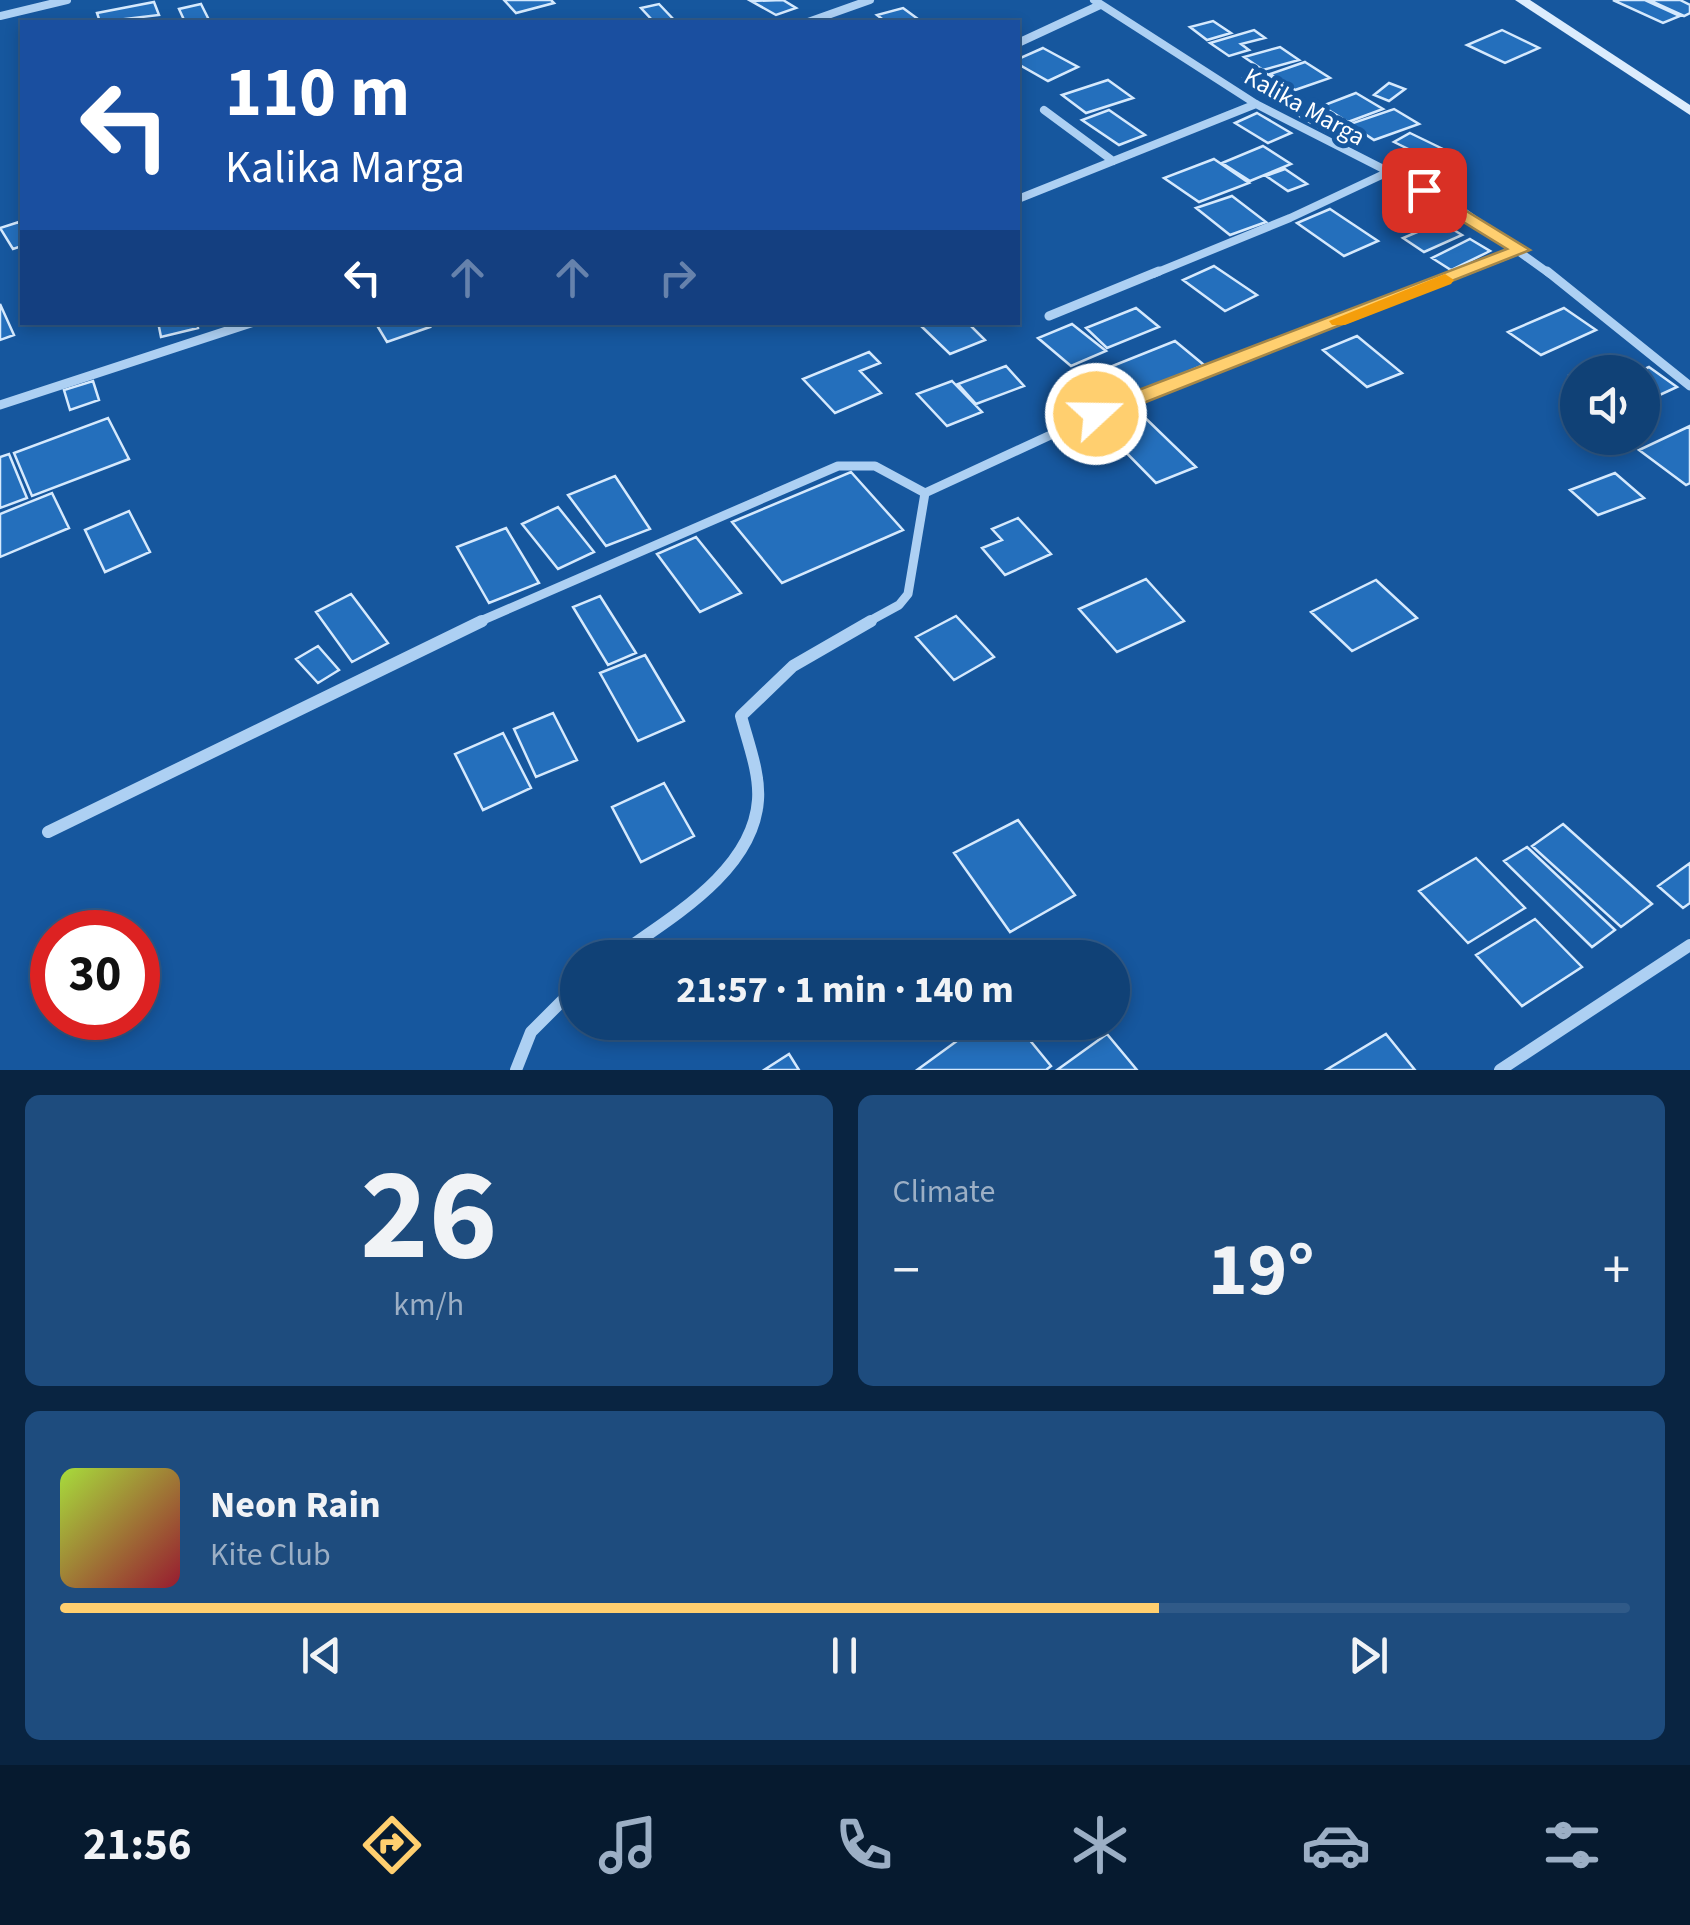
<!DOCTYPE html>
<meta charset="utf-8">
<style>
:root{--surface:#104176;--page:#1e4c7e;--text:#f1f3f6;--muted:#9cafc5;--line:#305a88;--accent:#ffcf6f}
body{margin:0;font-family:"Source Sans 3",sans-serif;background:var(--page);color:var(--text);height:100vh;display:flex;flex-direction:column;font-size:38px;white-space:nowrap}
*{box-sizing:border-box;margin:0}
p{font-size:32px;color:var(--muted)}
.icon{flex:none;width:55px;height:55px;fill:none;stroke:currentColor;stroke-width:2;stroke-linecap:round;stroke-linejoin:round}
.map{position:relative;height:1070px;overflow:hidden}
.details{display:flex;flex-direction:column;gap:25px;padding:25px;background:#092441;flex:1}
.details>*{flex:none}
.top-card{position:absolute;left:20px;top:20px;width:1000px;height:305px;border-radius:0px;box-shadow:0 5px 15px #0003,0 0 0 2px var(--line);background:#1a4fa0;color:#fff;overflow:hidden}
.buttons{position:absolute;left:1560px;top:355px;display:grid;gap:20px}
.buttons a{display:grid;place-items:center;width:100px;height:100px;border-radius:50%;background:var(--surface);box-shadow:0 5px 15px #0003,0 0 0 2px var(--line);font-size:50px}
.speed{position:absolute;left:30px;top:910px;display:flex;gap:20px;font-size:50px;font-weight:700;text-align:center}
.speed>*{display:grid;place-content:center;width:130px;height:130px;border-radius:50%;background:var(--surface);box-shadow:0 5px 15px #0003,0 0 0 2px var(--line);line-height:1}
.speed .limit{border:15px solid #d22;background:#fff;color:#111}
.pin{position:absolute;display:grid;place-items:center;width:85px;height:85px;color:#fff;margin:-42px;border-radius:20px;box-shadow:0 5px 15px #0006}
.me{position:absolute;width:110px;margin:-55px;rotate:69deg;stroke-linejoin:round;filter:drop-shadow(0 0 8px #0008)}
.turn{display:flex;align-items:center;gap:35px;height:210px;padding:0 40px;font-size:45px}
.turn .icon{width:130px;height:130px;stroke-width:2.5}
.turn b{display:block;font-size:70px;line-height:85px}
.lanes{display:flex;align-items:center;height:95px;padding:0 40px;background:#0003;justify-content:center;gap:50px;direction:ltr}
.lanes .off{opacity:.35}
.big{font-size:75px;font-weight:700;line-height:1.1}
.details .card{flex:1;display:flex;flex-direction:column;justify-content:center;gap:15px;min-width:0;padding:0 35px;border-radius:15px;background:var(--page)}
.details .dial{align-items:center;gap:0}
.dial b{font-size:130px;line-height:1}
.song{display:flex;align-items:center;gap:30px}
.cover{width:120px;height:120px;border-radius:15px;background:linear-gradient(135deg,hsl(80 70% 55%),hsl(350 70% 35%))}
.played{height:10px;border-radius:5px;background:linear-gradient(90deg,var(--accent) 70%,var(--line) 70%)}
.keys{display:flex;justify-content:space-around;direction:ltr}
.heat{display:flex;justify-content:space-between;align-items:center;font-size:55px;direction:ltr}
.details .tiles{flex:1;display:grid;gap:25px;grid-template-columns:1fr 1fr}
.card:last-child{grid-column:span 2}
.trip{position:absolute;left:560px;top:940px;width:570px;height:100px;border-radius:50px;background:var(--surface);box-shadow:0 5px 15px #0003,0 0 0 2px var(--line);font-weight:700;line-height:100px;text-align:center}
.tabs{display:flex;height:160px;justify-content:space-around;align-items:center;background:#061a2f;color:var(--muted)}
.tabs .icon{width:70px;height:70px}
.tabs .current{color:var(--accent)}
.tabs b{font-size:45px;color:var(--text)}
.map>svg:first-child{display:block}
</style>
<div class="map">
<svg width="1690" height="1070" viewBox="0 0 1690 1070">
<rect width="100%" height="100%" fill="#16579e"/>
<!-- building -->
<path fill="#246fbc" stroke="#d5e9fd" stroke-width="2.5" d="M 504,0 L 551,0 L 554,3 L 516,13 Z
M 783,0 L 796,8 L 776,15 L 751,1 Z
M 1613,0 L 1645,0 L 1680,16 L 1663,23 Z
M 1649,0 L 1680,0 L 1690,5 L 1690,13 L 1684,16 Z
M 154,2 L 159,15 L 100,22 L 97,13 Z
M 201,4 L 210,22 L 185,22 L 179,9 Z
M 659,4 L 676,22 L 654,22 L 641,8 Z
M 903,8 L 922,22 L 886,22 L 877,15 Z
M 1213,21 L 1231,33 L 1207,40 L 1190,27 Z
M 1254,30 L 1265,38 L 1241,44 L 1249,50 L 1229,56 L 1210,43 Z
M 1502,30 L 1539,48 L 1505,63 L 1467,45 Z
M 1280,47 L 1299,60 L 1263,70 L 1244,57 Z
M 1043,48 L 1078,67 L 1048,81 L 1018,64 L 1018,59 Z
M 1305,62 L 1330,78 L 1295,90 L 1270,74 Z
M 1264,72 L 1289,89 L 1269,95 L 1244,78 Z
M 1108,80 L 1133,98 L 1086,113 L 1062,95 Z
M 1389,83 L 1405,89 L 1389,101 L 1374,95 Z
M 1356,93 L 1383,109 L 1348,122 L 1322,106 Z
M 1317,105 L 1346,122 L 1325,131 L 1296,114 Z
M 1394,109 L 1419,124 L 1374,140 L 1350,124 Z
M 1109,110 L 1145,135 L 1119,145 L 1082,120 Z
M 1257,113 L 1291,133 L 1268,143 L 1235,123 Z
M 1410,133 L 1445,150 L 1429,159 L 1394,142 Z
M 1263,146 L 1291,164 L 1250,181 L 1222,163 Z
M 1214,159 L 1249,183 L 1199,202 L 1164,178 Z
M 1285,169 L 1307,184 L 1288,191 L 1266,176 Z
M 1232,196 L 1266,222 L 1230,235 L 1196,208 Z
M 1330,209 L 1378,241 L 1344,256 L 1297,223 Z
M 19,222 L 22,246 L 13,249 L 0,228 Z
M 1441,222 L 1462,235 L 1424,252 L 1403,238 Z
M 1470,239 L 1490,251 L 1451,270 L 1432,258 Z
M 1214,266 L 1257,295 L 1225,311 L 1183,280 Z
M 0,304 L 14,335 L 0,340 Z
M 1136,308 L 1159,327 L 1107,348 L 1086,328 Z
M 1564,308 L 1596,330 L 1541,355 L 1508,332 Z
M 158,322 L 197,322 L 198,328 L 161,337 Z
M 375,322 L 427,322 L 430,327 L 387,342 Z
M 926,322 L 967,322 L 985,340 L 950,354 L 920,325 Z
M 1072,324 L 1106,351 L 1071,366 L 1038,338 Z
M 1357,336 L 1402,373 L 1367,387 L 1323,350 Z
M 1175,341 L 1204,365 L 1133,395 L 1105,369 Z
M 869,352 L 880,363 L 860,371 L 881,393 L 835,413 L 803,379 Z
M 1604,358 L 1625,372 L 1578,372 L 1578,380 L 1570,375 Z
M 1006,366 L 1024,386 L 976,404 L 958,384 Z
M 1649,367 L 1677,387 L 1651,399 L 1642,393 L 1642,372 L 1638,372 Z
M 93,381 L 99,400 L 70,410 L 64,390 Z
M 952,381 L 982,412 L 947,426 L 917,394 Z
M 1137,410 L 1196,467 L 1156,483 L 1099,425 Z
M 108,418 L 129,459 L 32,496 L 14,453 Z
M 1690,426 L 1690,483 L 1686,485 L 1639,450 Z
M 9,454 L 27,498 L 0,508 L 0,457 Z
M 851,472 L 903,530 L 782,583 L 732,522 Z
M 1615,473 L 1644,498 L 1598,515 L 1570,490 Z
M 615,476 L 650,529 L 606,546 L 568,495 Z
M 52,493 L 69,528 L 0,557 L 0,514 Z
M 558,507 L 594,552 L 558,569 L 522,524 Z
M 129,511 L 150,552 L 105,572 L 85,530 Z
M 1018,518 L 1051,554 L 1005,575 L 982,548 L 1002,540 L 992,529 Z
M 506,528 L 539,583 L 489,603 L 457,547 Z
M 696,537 L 741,593 L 700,612 L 657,554 Z
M 1146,579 L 1184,621 L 1117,652 L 1079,609 Z
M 1376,580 L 1417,618 L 1352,651 L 1311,612 Z
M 351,594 L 388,643 L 352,662 L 316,612 Z
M 600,596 L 636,653 L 608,665 L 573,607 Z
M 956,616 L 994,657 L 954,680 L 916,637 Z
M 318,646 L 339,670 L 318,683 L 296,659 Z
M 645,655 L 684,721 L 638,741 L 600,673 Z
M 553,713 L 577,760 L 536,777 L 514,729 Z
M 503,733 L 531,788 L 483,810 L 455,754 Z
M 664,783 L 694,836 L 641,862 L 612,807 Z
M 1018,820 L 1075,895 L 1010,932 L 954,853 Z
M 1563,824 L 1652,904 L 1621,927 L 1532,846 Z
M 1527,847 L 1615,930 L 1592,947 L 1504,861 Z
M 1476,858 L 1525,908 L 1468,943 L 1419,891 Z
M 1690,863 L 1690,903 L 1683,908 L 1658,886 Z
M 1535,919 L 1582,967 L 1522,1006 L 1476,955 Z
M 983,1022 L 1015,1022 L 1051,1066 L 1046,1070 L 917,1070 Z
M 1107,1034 L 1137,1070 L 1057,1070 Z
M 1386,1034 L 1415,1070 L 1326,1070 Z
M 789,1054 L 799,1070 L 764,1070 Z"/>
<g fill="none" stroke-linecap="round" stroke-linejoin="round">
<!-- street-far2 -->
<path stroke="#add0f3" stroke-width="8" d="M 1094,0 L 1256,104 L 1454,205 L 1550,274
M 0,16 L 67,0
M 808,22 L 870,0
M 1018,43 L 1100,5
M 1044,110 L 1113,161
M 1018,199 L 1256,104
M 1153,274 L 1290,218 L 1386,173
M 1460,274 L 1521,250"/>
<!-- street-far1 -->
<path stroke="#add0f3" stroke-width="9" d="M 1547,271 L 1690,386
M 1049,316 L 1159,271
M 0,405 L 254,322
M 476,623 L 838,466 L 875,466 L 925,493
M 866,623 L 899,605 L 908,594 L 925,493 L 1096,414 L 1466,271"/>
<!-- street -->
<path stroke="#add0f3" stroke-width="12" d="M 48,832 L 482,621
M 614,958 C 666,920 753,873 758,800 C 760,773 748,743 741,716 L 793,666 L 871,621
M 516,1070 L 531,1032 L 578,985
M 1500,1070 L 1690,945"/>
<!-- secondary -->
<path fill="#dcecfd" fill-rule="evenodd" d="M 1515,0 L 1530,0 L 1690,105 L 1690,115 Z"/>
</g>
<!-- route -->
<path fill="#ffcf6f" stroke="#a68748" stroke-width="2.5" d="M 1424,185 L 1530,250 L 1103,419 L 1089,419 L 1086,414 L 1089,409 L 1507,249 L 1418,194 L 1415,190 Z"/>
<!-- slow -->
<path fill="#f59e0b" d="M 1445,274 L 1454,280 L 1451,284 L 1345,325 L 1332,325 L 1329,321 Z"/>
<g text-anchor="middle" stroke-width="10" stroke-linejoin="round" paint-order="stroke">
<!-- far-street labels -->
<g font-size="25" fill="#fff" stroke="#16579e">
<text transform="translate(1305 106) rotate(29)" y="9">Kalika Marga</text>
</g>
</g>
</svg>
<div class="buttons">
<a><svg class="icon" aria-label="sound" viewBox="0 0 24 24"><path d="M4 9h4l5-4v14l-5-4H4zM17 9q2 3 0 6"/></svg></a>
</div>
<div class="speed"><div class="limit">30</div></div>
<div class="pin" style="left:1424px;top:190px;background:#d93025"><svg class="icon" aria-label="arrive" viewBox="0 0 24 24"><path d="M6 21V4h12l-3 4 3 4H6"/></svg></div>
<svg class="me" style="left:1096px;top:414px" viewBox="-20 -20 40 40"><circle r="17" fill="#ffcf6f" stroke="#fff" stroke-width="3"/><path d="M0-11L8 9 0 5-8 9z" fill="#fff"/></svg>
<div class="trip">21:57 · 1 min · 140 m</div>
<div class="top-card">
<div class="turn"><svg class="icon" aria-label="left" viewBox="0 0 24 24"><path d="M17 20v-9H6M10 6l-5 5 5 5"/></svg><div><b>110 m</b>Kalika Marga</div></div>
<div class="lanes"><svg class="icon" aria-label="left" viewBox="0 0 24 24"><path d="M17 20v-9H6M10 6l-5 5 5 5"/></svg><svg class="icon off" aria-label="ahead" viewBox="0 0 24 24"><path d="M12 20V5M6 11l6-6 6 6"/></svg><svg class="icon off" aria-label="ahead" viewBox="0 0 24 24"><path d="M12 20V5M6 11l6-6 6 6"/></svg><svg class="icon off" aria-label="right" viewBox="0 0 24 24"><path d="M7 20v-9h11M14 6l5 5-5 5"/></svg></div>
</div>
</div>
<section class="details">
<div class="tiles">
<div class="card dial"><b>26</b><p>km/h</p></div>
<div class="card"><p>Climate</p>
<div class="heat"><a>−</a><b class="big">19°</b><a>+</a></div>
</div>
<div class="card">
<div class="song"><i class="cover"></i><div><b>Neon Rain</b><p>Kite Club</p></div></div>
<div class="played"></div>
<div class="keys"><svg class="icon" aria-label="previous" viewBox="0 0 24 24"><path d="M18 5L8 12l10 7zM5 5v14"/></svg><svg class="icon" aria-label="pause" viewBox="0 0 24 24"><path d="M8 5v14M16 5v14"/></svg><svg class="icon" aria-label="next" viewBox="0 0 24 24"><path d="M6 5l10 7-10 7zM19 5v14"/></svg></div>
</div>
</div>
</section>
<nav class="tabs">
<b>21:56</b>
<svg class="icon current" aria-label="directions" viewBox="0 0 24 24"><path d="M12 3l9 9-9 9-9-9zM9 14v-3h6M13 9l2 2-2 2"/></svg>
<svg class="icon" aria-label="music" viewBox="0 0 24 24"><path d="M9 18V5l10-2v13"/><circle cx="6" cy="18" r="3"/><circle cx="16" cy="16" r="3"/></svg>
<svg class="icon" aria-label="phone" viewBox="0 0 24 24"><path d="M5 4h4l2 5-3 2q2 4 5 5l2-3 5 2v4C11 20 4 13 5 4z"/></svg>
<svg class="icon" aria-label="climate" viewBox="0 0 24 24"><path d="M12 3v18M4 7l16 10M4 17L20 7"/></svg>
<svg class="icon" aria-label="car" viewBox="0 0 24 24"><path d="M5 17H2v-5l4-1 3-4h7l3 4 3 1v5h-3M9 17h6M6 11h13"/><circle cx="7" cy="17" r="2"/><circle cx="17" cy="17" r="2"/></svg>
<svg class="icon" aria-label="filters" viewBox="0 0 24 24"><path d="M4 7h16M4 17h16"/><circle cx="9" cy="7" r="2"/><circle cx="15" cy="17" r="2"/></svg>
</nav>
